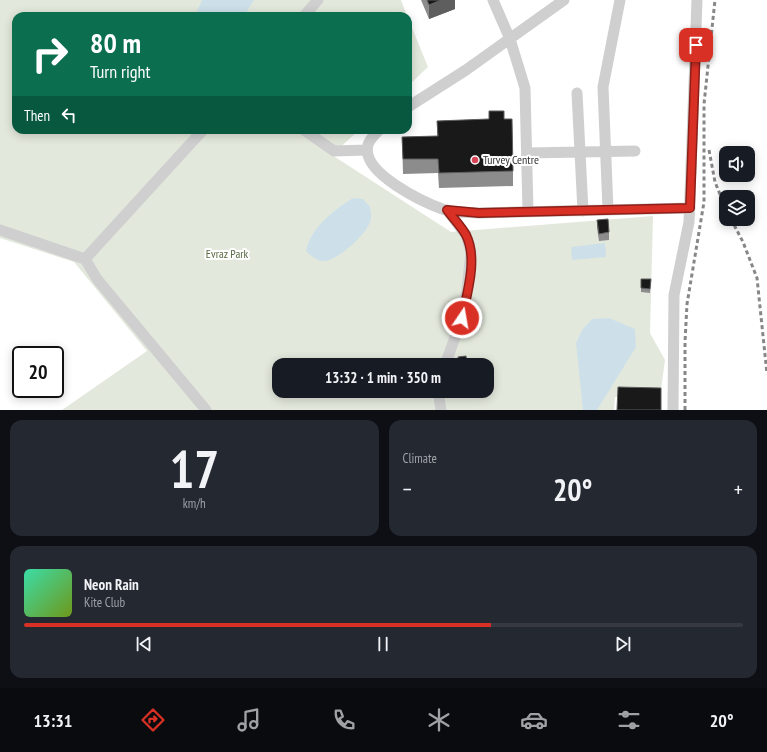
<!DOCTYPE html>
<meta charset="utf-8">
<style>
:root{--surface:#171b24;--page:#242831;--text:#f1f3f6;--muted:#9ea1a6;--line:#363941;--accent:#d93025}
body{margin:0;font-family:"PT Sans Narrow",sans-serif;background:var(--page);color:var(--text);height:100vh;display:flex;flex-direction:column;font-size:15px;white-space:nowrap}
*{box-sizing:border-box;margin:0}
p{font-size:13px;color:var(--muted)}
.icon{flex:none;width:22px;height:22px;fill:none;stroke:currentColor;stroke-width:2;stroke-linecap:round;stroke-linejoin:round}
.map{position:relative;height:410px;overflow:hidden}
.sheet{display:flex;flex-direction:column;gap:10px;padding:10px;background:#0d0f14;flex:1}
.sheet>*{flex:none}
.guide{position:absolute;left:12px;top:12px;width:400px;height:122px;border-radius:12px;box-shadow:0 2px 10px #0003;background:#0b6e4f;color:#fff;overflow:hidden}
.tools{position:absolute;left:719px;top:146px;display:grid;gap:8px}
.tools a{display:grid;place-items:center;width:36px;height:36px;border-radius:8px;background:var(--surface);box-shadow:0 2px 10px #0003;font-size:20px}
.speed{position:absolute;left:12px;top:346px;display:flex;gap:8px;font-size:20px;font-weight:700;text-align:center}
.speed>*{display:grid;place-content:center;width:52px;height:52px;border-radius:50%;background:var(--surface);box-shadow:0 2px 10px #0003;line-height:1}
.speed .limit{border:2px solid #111;border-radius:6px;background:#fff;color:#111}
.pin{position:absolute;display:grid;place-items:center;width:34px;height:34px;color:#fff;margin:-17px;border-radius:8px;box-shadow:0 2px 6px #0006}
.me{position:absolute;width:44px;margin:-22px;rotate:12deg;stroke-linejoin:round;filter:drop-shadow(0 0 3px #0008)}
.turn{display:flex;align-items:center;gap:14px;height:84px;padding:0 12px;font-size:18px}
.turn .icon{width:52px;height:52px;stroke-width:2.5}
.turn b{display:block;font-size:28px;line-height:34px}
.then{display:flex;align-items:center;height:38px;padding:0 12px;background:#0003;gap:8px;font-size:15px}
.big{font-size:30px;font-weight:700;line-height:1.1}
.sheet .widget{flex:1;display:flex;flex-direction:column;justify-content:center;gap:6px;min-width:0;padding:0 14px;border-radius:12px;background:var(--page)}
.sheet .dial{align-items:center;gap:0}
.dial b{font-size:52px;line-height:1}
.song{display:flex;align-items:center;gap:12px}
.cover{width:48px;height:48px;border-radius:6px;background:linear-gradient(135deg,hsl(160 70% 55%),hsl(80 70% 35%))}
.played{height:4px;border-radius:2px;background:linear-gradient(90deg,var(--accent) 65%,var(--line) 65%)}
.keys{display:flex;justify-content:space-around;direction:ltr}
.heat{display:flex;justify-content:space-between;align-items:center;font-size:22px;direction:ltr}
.sheet .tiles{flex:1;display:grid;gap:10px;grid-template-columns:1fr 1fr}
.widget:last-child{grid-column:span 2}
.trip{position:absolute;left:272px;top:358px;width:222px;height:40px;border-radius:12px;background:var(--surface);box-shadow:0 2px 10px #0003;font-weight:700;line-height:40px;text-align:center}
.tab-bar{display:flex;height:64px;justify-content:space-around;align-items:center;background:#090b0e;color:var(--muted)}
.tab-bar .icon{width:28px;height:28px}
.tab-bar .on{color:var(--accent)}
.tab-bar b{font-size:18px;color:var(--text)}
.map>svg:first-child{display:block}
</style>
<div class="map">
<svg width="767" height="410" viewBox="0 0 767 410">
<rect width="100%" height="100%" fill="#fff"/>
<!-- green -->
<path fill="#e3e8dc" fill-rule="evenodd" d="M 0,0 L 401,0 L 407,16 L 16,16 L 16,130 L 359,130 L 332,155 L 451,232 L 653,216 L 650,333 L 665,360 L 660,398 L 615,397 L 614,410 L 62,410 L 147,351 L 74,262 L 0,238 ZM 279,365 L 487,365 L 487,391 L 279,391 Z
M 408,18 L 428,67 L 408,86 Z"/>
<!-- water -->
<path fill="#cde0e9" d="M 202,0 L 254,0 L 244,16 L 195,16 Z
M 353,198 L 363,199 L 370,207 C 371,212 372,217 370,222 C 366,235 337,261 324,261 C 318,262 310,255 306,251 C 311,227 334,210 353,198 Z
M 605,243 L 606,257 L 572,260 L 571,247 Z
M 609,318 L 635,329 L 636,347 L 597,410 L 583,410 L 576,343 L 582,330 L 592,319 Z"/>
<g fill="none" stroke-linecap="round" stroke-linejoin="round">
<!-- minor -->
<path stroke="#cfcfcf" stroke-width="11" d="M 493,0 L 510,39 L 525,88 L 528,212
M 304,16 L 318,0
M 577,93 L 583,211
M 408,107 L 466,70 L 564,0
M 304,130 L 334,151 L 367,150
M 379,130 C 375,134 369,140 368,145 C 360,173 425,203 445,210 C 455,213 468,212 479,213 L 690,208
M 527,153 L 635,151
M 608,210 L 603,87 L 620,0
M 0,230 L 85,259 L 97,279 L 206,410
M 85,259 L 203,130
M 445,365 L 462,318 L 467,290 L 471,252 L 466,235 L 447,210
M 438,391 L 441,410
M 673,410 L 674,295 L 689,222 L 697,0"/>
<!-- rail -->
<path stroke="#878787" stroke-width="3" stroke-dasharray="4 3" stroke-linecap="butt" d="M 709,150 L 715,182 L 726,209
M 731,219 L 743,242 L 757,278 L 767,374
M 685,410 L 685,342 L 687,304 L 704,202 L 704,104 L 715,0"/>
</g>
<!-- wall -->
<path fill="#8c8c8c" d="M 421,0 L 455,0 L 455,9 L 429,19 Z
M 504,119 L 513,171 L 513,186 L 439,188 L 438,173 L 403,174 L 402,137 L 437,136 L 437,121 Z
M 597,220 L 609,232 L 609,240 L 599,241 L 597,228 Z
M 641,279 L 651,279 L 650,293 L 641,292 Z"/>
<!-- shaded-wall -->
<path fill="#5e5e5e" d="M 441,0 L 455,0 L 455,9 L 429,19 L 429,5 Z"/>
<!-- building -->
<path fill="#191919" stroke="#5e5e5e" d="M 427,0 L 441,0 L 429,5 Z
M 489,111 L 504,111 L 504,119 L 512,119 L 513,171 L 439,173 L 438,159 L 403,159 L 402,137 L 438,136 L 437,121 L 489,119 Z
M 608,219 L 609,232 L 599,234 L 597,220 Z
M 641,279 L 651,279 L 650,289 L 641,288 Z
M 466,356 L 467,365 L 459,365 L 458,357 Z
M 618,387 L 661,388 L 661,410 L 617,410 Z"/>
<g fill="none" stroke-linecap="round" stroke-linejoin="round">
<!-- route casing -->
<g stroke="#8d1f18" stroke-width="10">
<path id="route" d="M 462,318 C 467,293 478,259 466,235 C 461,226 453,218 447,210 L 479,213 L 690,208 L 696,45"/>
</g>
<!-- route -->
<use href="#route" stroke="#d93025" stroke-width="7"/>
</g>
<!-- markers -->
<circle fill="#d94457" stroke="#fff" stroke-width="1.5" cx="475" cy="160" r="4"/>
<g text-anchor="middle" stroke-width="4" stroke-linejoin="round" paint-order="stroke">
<!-- poi labels -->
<g font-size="12" fill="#323232" stroke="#fff" text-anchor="start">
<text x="483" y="164">Turvey Centre</text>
</g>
<!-- park labels -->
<g font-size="12" fill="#586b42" stroke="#fff">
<text x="227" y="258">Evraz Park</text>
</g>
</g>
</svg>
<div class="tools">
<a><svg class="icon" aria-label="sound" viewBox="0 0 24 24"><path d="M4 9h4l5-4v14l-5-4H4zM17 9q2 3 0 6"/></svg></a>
<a><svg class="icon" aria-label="layers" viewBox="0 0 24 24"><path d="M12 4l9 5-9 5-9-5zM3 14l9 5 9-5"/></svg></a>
</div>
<div class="speed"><div class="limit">20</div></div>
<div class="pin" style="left:696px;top:45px;background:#d93025"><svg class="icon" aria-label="arrive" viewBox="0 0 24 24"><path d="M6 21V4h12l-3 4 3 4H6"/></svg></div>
<svg class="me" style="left:462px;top:318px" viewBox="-20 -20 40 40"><circle r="17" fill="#d93025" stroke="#fff" stroke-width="3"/><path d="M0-11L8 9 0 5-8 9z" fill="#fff"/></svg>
<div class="trip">13:32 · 1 min · 350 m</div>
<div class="guide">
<div class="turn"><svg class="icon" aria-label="right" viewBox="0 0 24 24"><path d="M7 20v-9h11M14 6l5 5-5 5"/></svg><div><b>80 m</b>Turn right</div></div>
<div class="then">Then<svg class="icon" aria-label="left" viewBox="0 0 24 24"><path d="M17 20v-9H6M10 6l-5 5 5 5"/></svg></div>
</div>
</div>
<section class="sheet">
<div class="tiles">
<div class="widget dial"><b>17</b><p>km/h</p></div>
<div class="widget"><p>Climate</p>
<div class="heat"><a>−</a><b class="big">20°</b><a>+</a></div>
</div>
<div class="widget">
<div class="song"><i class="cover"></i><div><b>Neon Rain</b><p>Kite Club</p></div></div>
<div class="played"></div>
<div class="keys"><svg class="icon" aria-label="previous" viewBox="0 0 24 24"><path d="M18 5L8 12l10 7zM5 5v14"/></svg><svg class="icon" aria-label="pause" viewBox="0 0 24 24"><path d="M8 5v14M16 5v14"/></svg><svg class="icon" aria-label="next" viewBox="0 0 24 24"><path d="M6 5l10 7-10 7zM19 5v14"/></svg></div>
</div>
</div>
</section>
<nav class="tab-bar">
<b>13:31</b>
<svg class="icon on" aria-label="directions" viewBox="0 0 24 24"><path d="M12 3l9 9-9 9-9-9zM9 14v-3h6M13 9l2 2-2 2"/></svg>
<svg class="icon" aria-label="music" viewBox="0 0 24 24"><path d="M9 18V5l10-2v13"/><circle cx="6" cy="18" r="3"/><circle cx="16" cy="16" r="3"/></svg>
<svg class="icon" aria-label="phone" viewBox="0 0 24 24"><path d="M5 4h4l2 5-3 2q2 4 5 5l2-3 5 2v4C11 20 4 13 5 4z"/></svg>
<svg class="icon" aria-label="climate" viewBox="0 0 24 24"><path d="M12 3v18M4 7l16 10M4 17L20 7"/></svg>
<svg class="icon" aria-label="car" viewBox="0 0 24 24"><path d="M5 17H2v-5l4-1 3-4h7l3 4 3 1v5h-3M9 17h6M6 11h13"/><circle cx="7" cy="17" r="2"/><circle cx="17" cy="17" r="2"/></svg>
<svg class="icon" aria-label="filters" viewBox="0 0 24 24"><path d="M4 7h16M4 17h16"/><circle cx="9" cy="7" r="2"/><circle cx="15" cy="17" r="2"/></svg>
<b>20°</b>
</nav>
